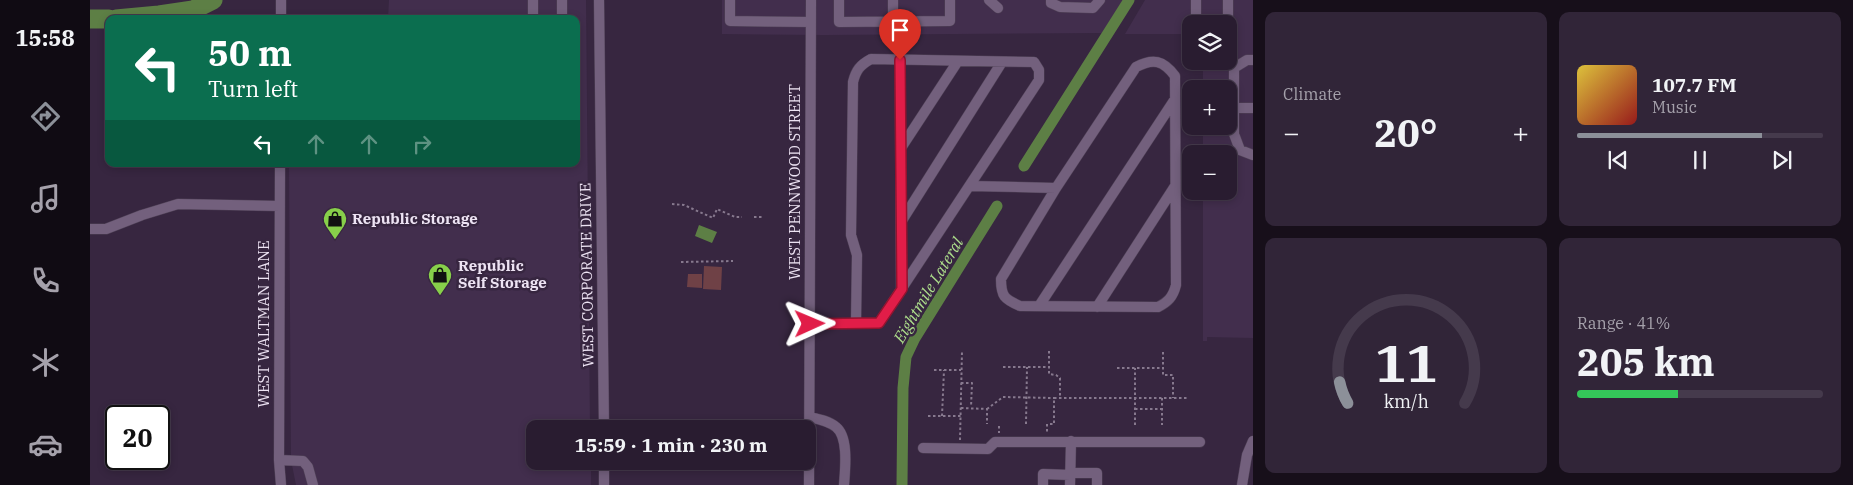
<!DOCTYPE html>
<meta charset="utf-8">
<style>
:root{--surface:#291c30;--page:#312538;--text:#f1f3f6;--muted:#a5a1ab;--line:#453a4c;--accent:#8c9099}
body{margin:0;font-family:"IBM Plex Serif",serif;background:var(--page);color:var(--text);height:100vh;display:flex;flex-direction:column;font-size:19px;white-space:nowrap}
*{box-sizing:border-box;margin:0}
p{font-size:16px;color:var(--muted)}
.icon{flex:none;width:28px;height:28px;fill:none;stroke:currentColor;stroke-width:2;stroke-linecap:round;stroke-linejoin:round}
.map{position:relative;flex:1;overflow:hidden}
.drawer{display:flex;flex-direction:column;gap:12px;padding:12px;background:#170f1a;width:600px}
.drawer>*{flex:none}
.hud{position:absolute;left:15px;top:15px;width:475px;height:152px;border-radius:10px;box-shadow:0 2px 8px #0003,0 0 0 1px var(--line);background:#0b6e4f;color:#fff;overflow:hidden}
.buttons{position:absolute;left:1092px;top:15px;display:grid;gap:10px}
.buttons a{display:grid;place-items:center;width:55px;height:55px;border-radius:10px;background:var(--surface);box-shadow:0 2px 8px #0003,0 0 0 1px var(--line);font-size:25px}
.speed{position:absolute;left:15px;top:405px;display:flex;gap:10px;font-size:25px;font-weight:700;text-align:center}
.speed>*{display:grid;place-content:center;width:65px;height:65px;border-radius:50%;background:var(--surface);box-shadow:0 2px 8px #0003,0 0 0 1px var(--line);line-height:1}
.speed .limit{border:2px solid #111;border-radius:8px;background:#fff;color:#111}
.pin{position:absolute;display:grid;place-items:center;width:42px;height:42px;color:#fff;margin:-51px -21px;border-radius:50% 50% 50% 0;rotate:-45deg;box-shadow:0 0 5px #0007}
.pin .icon{rotate:45deg}
.me{position:absolute;width:55px;margin:-28px;rotate:89deg;stroke-linejoin:round;filter:drop-shadow(0 0 4px #0008)}
.turn{display:flex;align-items:center;gap:18px;height:105px;padding:0 20px;font-size:22px}
.turn .icon{width:65px;height:65px;stroke-width:2.5}
.turn b{display:block;font-size:35px;line-height:42px}
.lanes{display:flex;align-items:center;height:48px;padding:0 20px;background:#0003;justify-content:center;gap:25px;direction:ltr}
.lanes .off{opacity:.35}
.big{font-size:38px;font-weight:700;line-height:1.1}
.drawer .tile{flex:1;display:flex;flex-direction:column;justify-content:center;gap:8px;min-width:0;padding:0 18px;border-radius:10px;background:var(--page)}
.drawer .dial{align-items:center;gap:0}
.dial svg{height:130px;overflow:visible;fill:none;stroke:var(--line);stroke-width:7;stroke-linecap:round;text-anchor:middle}
.dial text{fill:var(--text);stroke:none}
.song{display:flex;align-items:center;gap:15px}
.cover{width:60px;height:60px;border-radius:8px;background:linear-gradient(135deg,hsl(50 70% 55%),hsl(0 70% 35%))}
.played{height:5px;border-radius:2px;background:linear-gradient(90deg,var(--accent) 75%,var(--line) 75%)}
.keys{display:flex;justify-content:space-around;direction:ltr}
.heat{display:flex;justify-content:space-between;align-items:center;font-size:28px;direction:ltr}
.charge{height:8px;border-radius:4px;background:linear-gradient(90deg,#34c759 41%,var(--line) 0)}
.drawer .tiles{flex:1;display:grid;gap:12px;grid-template-columns:repeat(2,1fr)}
.trip{position:absolute;left:436px;top:420px;width:290px;height:50px;border-radius:10px;background:var(--surface);box-shadow:0 2px 8px #0003,0 0 0 1px var(--line);font-weight:700;line-height:50px;text-align:center}
main{display:flex;flex:1;min-height:0}
.menu{display:flex;flex-direction:column;width:90px;justify-content:space-around;align-items:center;background:#100b13;color:var(--muted)}
.menu .icon{width:35px;height:35px}
.menu .on{color:var(--accent)}
.menu b{font-size:22px;color:var(--text)}
.map>svg:first-child{display:block}
</style>
<main>
<nav class="menu">
<b>15:58</b>
<svg class="icon on" aria-label="directions" viewBox="0 0 24 24"><path d="M12 3l9 9-9 9-9-9zM9 14v-3h6M13 9l2 2-2 2"/></svg>
<svg class="icon" aria-label="music" viewBox="0 0 24 24"><path d="M9 18V5l10-2v13"/><circle cx="6" cy="18" r="3"/><circle cx="16" cy="16" r="3"/></svg>
<svg class="icon" aria-label="phone" viewBox="0 0 24 24"><path d="M5 4h4l2 5-3 2q2 4 5 5l2-3 5 2v4C11 20 4 13 5 4z"/></svg>
<svg class="icon" aria-label="climate" viewBox="0 0 24 24"><path d="M12 3v18M4 7l16 10M4 17L20 7"/></svg>
<svg class="icon" aria-label="car" viewBox="0 0 24 24"><path d="M5 17H2v-5l4-1 3-4h7l3 4 3 1v5h-3M9 17h6M6 11h13"/><circle cx="7" cy="17" r="2"/><circle cx="17" cy="17" r="2"/></svg>
</nav>
<div class="map">
<svg width="1163" height="485" viewBox="0 0 1163 485">
<rect width="100%" height="100%" fill="#372640"/>
<!-- built -->
<path fill="#422e4d" d="M 299,0 L 496,0 L 500,429 L 445,429 L 445,461 L 501,461 L 501,485 L 206,485 L 201,460 L 199,164 L 486,164 L 486,19 L 298,19 Z
M 632,0 L 1033,0 L 1012,33 L 734,35 L 632,34 Z
M 1055,0 L 1163,0 L 1163,338 L 1117,337 L 1117,341 L 1113,341 L 1113,191 L 1139,191 L 1139,154 L 1113,154 L 1113,126 L 1139,126 L 1139,89 L 1113,89 L 1113,61 L 1139,61 L 1139,24 L 1101,24 L 1101,34 L 1035,34 Z"/>
<!-- green -->
<path fill="#6f4146" d="M 614,266 L 632,267 L 631,290 L 613,289 Z
M 598,274 L 612,274 L 612,288 L 597,287 Z"/>
<!-- water -->
<path fill="#5d7f45" d="M 609,225 L 627,232 L 622,243 L 605,236 Z"/>
<g fill="none" stroke-linecap="round" stroke-linejoin="round">
<!-- canal -->
<path stroke="#5d7f45" stroke-width="11" d="M 934,166 L 1039,0
M 812,485 L 813,388 L 816,357 L 825,338 L 907,206"/>
<!-- river -->
<path stroke="#5d7f45" stroke-width="19" d="M 0,19 L 19,19
M 26,19 L 69,15 L 103,10 L 123,0"/>
<!-- minor casing -->
<g stroke="#504257" stroke-width="11">
<path id="minor" d="M 443,0 L 443,19
M 472,0 L 472,19
M 509,0 L 514,429
M 640,0 L 640,21 L 721,22
M 749,0 L 749,22 L 860,21 L 860,0
M 803,0 L 803,22
M 899,0 L 908,8
M 961,0 L 961,3 L 970,7 L 1003,8 L 1010,0
M 1106,0 L 1106,23 L 1138,23 L 1138,0
M 191,19 L 191,0
M 810,60 L 811,289
M 1144,108 L 1144,68 L 1157,60 L 1163,60
M 1163,108 L 1144,108 L 1144,134 L 1150,150 L 1163,155
M 811,148 L 868,61
M 190,164 L 189,460 L 191,485
M 880,186 L 966,188 L 911,279 C 911,296 914,299 930,306 L 1068,307 C 1078,302 1083,297 1086,285 L 1085,76 C 1073,60 1063,58 1046,67 L 966,188
M 811,222 L 912,62
M 0,229 L 16,229 L 52,215 L 88,204 L 190,206
M 949,306 L 1085,99
M 1007,307 L 1085,186
M 720,324 L 789,323 L 949,80 L 949,70 L 944,62 L 781,59 C 770,65 766,70 763,82 L 761,235 L 767,255 L 766,323
M 720,417 C 729,419 739,421 746,427 C 759,437 755,470 754,485
M 833,448 L 898,449 L 905,442 L 1110,442
M 189,460 L 213,461 L 218,467 L 223,485
M 514,461 L 514,485
M 981,473 L 1007,473 L 1007,485
M 719,485 L 721,0
M 953,485 L 953,474 L 980,475
M 980,485 L 981,441
M 1152,485 L 1157,455 L 1163,441"/>
</g>
<!-- path -->
<path stroke="#87798e" stroke-width="2" stroke-dasharray="2.5 2.5" stroke-linecap="butt" d="M 582,204 L 594,205 L 623,218 L 627,209 L 645,217 L 652,217
M 664,217 L 672,217
M 591,262 L 643,261
M 959,351 L 959,374 L 966,375 L 970,378 L 970,398
M 1073,352 L 1073,375 L 1083,375 L 1083,398
M 913,367 L 958,367
M 1027,368 L 1073,368
M 844,370 L 871,370
M 871,383 L 882,383 L 881,407
M 1072,398 L 1072,425
M 871,408 L 897,409 L 897,424
M 897,409 L 913,397 L 964,398
M 1045,409 L 1072,409
M 838,416 L 871,416
M 852,416 L 854,370
M 936,424 L 937,367
M 957,424 L 957,432
M 960,424 L 964,424 L 964,398 L 1098,398
M 1045,425 L 1045,368
M 909,426 L 909,433
M 870,440 L 872,351"/>
<!-- minor -->
<use href="#minor" stroke="#73607d" stroke-width="10"/>
</g>
<g fill="none" stroke-linecap="round" stroke-linejoin="round">
<!-- route casing -->
<g stroke="#92132f" stroke-width="12">
<path id="route" d="M 720,324 L 789,323 L 812,289 L 810,60"/>
</g>
<!-- route -->
<use href="#route" stroke="#e11d48" stroke-width="9"/>
</g>
<!-- icons -->
<defs>
<g id="shop-pin" transform="scale(1.25)"><path d="M0 17L-7.5 6A9.5 9.5 0 1 1 7.5 6Z" fill="#87cf4a" stroke="#372640"/><path d="M-5-2.5h2.3a2.7 3.5 0 0 1 5.4 0H5L5.5 6h-11ZM-1.5-2.5h3a1.5 2.3 0 0 0-3 0Z" fill="#111"/></g>
</defs>
<g fill-rule="evenodd">
<use href="#shop-pin" x="245" y="219"/>
<use href="#shop-pin" x="350" y="275"/>
</g>
<g text-anchor="middle" stroke-width="5" stroke-linejoin="round" paint-order="stroke">
<!-- street labels -->
<g font-size="15" fill="#ede3f3" stroke="#372640">
<text transform="translate(705 182) rotate(-90)" y="5">WEST PENNWOOD STREET</text>
<text transform="translate(497 275) rotate(-91)" y="5">WEST CORPORATE DRIVE</text>
<text transform="translate(174 324) rotate(-90)" y="5">WEST WALTMAN LANE</text>
</g>
<!-- poi labels -->
<g font-size="15" font-weight="bold" fill="#ede3f3" stroke="#372640" text-anchor="start">
<text x="262" y="224">Republic Storage</text>
<text x="368" y="271">Republic<tspan x="368" dy="17">Self Storage</tspan></text>
</g>
<!-- water labels -->
<g font-size="16" font-style="italic" fill="#adde8b" stroke="#372640">
<text transform="translate(838 290) rotate(-59)" y="6">Eightmile Lateral</text>
</g>
</g>
</svg>
<div class="buttons">
<a><svg class="icon" aria-label="layers" viewBox="0 0 24 24"><path d="M12 4l9 5-9 5-9-5zM3 14l9 5 9-5"/></svg></a>
<a>+</a>
<a>−</a>
</div>
<div class="speed"><div class="limit">20</div></div>
<div class="pin" style="left:810px;top:60px;background:#d93025"><svg class="icon" aria-label="arrive" viewBox="0 0 24 24"><path d="M6 21V4h12l-3 4 3 4H6"/></svg></div>
<svg class="me" style="left:720px;top:324px" viewBox="-20 -20 40 40"><path d="M0-17L14 15 0 8-14 15z" fill="#e11d48" stroke="#fff" stroke-width="4"/></svg>
<div class="trip">15:59 · 1 min · 230 m</div>
<div class="hud">
<div class="turn"><svg class="icon" aria-label="left" viewBox="0 0 24 24"><path d="M17 20v-9H6M10 6l-5 5 5 5"/></svg><div><b>50 m</b>Turn left</div></div>
<div class="lanes"><svg class="icon" aria-label="left" viewBox="0 0 24 24"><path d="M17 20v-9H6M10 6l-5 5 5 5"/></svg><svg class="icon off" aria-label="ahead" viewBox="0 0 24 24"><path d="M12 20V5M6 11l6-6 6 6"/></svg><svg class="icon off" aria-label="ahead" viewBox="0 0 24 24"><path d="M12 20V5M6 11l6-6 6 6"/></svg><svg class="icon off" aria-label="right" viewBox="0 0 24 24"><path d="M7 20v-9h11M14 6l5 5-5 5"/></svg></div>
</div>
</div>
<section class="drawer">
<div class="tiles">
<div class="tile"><p>Climate</p>
<div class="heat"><a>−</a><b class="big">20°</b><a>+</a></div>
</div>
<div class="tile">
<div class="song"><i class="cover"></i><div><b>107.7 FM</b><p>Music</p></div></div>
<div class="played"></div>
<div class="keys"><svg class="icon" aria-label="previous" viewBox="0 0 24 24"><path d="M18 5L8 12l10 7zM5 5v14"/></svg><svg class="icon" aria-label="pause" viewBox="0 0 24 24"><path d="M8 5v14M16 5v14"/></svg><svg class="icon" aria-label="next" viewBox="0 0 24 24"><path d="M6 5l10 7-10 7zM19 5v14"/></svg></div>
</div>
<div class="tile dial"><svg viewBox="0 0 100 80">
<path d="M14 69A42 42 0 1 1 86 69"/>
<path d="M14 69A42 42 0 0 1 9 56" stroke="#8c9099"/>
<text x="50" y="56" font-size="32" font-weight="700">11</text>
<text x="50" y="72" font-size="11">km/h</text>
</svg></div>
<div class="tile"><p>Range · 41%</p><b class="big">205 km</b><div class="charge"></div></div>
</div>
</section>
</main>
